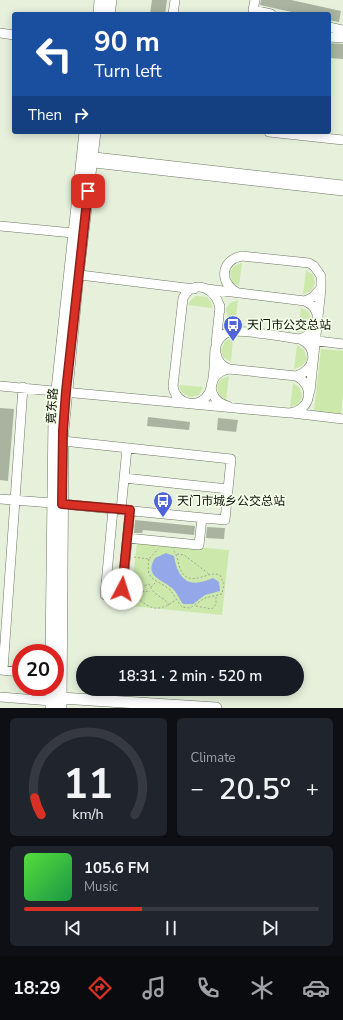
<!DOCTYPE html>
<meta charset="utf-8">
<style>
:root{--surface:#171b24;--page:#20242c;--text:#f1f3f6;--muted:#9ea1a6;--line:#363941;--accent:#d93025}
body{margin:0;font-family:"Nunito Sans","Noto Sans SC",sans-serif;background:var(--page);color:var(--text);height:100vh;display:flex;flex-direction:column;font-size:15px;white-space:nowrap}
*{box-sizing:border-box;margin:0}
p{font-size:13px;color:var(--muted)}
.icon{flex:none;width:22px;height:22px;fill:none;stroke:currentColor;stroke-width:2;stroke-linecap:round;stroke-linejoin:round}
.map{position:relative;height:708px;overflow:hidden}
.details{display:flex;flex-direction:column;gap:10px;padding:10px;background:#0d0f14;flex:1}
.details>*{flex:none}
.hud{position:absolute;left:12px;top:12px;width:319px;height:122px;border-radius:4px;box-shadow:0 2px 10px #0003;background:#1a4fa0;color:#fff;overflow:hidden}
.speed{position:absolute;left:12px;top:644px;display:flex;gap:8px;font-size:20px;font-weight:700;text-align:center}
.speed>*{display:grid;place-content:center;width:52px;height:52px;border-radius:50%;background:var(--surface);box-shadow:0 2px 10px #0003;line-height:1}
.speed .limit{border:6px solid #d22;background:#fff;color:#111}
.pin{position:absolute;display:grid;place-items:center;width:34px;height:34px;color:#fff;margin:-17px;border-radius:8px;box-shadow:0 2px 6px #0006}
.me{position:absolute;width:44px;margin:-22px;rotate:5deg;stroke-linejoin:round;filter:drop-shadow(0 0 3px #0008)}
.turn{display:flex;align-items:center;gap:14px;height:84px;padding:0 16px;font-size:18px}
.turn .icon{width:52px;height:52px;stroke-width:2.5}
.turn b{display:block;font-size:28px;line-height:34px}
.then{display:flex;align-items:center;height:38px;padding:0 16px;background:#0003;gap:8px;font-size:15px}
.big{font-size:30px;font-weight:600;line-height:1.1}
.details .card{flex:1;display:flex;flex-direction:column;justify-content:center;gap:6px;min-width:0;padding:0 14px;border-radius:6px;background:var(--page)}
.details .dial{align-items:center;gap:0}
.dial svg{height:104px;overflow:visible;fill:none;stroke:var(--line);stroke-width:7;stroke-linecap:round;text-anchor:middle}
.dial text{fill:var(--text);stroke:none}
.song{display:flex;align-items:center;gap:12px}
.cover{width:48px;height:48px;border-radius:6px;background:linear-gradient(135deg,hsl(110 70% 55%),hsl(140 70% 35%))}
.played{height:4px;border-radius:2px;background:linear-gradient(90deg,var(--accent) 40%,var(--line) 40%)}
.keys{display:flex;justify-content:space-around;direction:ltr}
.heat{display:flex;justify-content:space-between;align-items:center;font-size:22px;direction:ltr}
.details .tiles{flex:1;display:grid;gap:10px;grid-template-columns:1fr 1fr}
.card:last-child{grid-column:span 2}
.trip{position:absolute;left:76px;top:656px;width:228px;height:40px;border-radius:20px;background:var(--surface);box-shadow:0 2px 10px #0003;font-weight:600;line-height:40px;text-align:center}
.dock{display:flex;height:64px;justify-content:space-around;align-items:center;background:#090b0e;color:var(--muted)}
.dock .icon{width:28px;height:28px}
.dock .selected{color:var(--accent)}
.dock b{font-size:18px;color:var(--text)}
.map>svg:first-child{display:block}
</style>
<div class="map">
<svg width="343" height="708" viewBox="0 0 343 708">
<rect width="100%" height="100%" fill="#e6f0db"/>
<!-- green -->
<path fill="#cce8aa" d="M 242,263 L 239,286 L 232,282 L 230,272 L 234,266 Z
M 306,270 L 313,275 L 315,283 L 311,291 L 303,294 Z
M 196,296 L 207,297 L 211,302 L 212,308 L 188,305 L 191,300 Z
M 238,300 L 235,324 L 228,319 L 226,309 L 230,303 Z
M 301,308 L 309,312 L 311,321 L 307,329 L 298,332 Z
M 233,338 L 231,362 L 223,357 L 221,350 L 225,341 Z
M 297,345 L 304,350 L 307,359 L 302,366 L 294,369 Z
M 321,349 L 343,351 L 343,395 L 341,414 L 314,411 Z
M 229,376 L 226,400 L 219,395 L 217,385 L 221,379 Z
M 293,383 L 300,388 L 302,397 L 298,405 L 290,407 Z
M 179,385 L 203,387 L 199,395 L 190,397 L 182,393 Z
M 137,542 L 229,550 L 222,615 L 130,606 Z"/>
<!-- water -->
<path fill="#94a7e8" d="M 166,553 L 174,556 C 178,580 189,589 213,578 L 219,582 L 220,591 L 205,595 L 193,604 L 183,604 C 179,599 177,592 172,588 C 161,579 144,576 155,558 Z"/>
<!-- building -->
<path fill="#aab39f" d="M 152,0 L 167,0 L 165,14 L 150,14 Z
M 261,0 L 291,0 L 341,11 L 339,22 L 329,20 L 329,14 L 301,14 L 260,5 Z
M 329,43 L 343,44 L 343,59 L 329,58 Z
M 0,408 L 14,409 L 8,481 L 0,480 Z
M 148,417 L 190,422 L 189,430 L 147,426 Z
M 218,418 L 238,420 L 236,432 L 217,430 Z
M 135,520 L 195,526 L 194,535 L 143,530 L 142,533 L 134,533 Z
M 207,527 L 225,528 L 224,539 L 206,538 Z"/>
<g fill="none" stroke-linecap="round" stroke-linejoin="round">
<!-- minor casing -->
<g stroke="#6e7764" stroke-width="10">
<path id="minor" d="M 255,0 L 253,10 L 271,14
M 173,14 L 175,0
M 329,27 L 343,30
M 0,33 L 14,35
M 329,37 L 343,38
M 269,132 L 343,140
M 86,156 L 343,185
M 85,162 L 343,191
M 0,226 L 73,233
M 72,274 L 194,289
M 207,289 L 305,301 C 324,310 320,332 300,339
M 238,293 C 219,284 220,260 242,256 L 309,263 L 314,266 L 321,276 L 321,288 L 313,297 L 305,301
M 310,340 L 343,344
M 216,343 L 220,306
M 215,349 C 214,362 215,381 209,393 C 200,410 175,405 173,386 L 183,298 C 194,277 219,289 220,311
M 229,369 C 222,366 217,361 216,353 C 214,344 220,335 229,332 C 241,329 285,337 300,339 C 319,348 316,370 296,376
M 0,386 L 289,413 C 311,411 316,386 296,376 L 229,369 C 206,373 205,400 228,406
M 310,391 L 321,289
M 292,413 L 343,419
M 124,478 L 228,489
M 0,499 L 52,503
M 62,504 L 225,520 L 231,459 L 63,441
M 113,509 L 105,595 L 122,596 L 130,510
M 121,510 L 127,448
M 127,538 L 199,545 L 202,518
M 0,670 L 21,672
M 3,670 L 23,387
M 0,697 L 51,701"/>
</g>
<!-- major casing -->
<g stroke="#6e7764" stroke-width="12">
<path id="major" d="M 99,14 L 100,0
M 109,14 L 111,0
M 51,653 L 54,417 L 85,132
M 51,687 L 51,707
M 51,701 L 61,698 L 216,708
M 61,708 L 63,431 L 78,275 L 95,132"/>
</g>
<!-- path -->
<path stroke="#a0a897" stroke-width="1" stroke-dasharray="2 2" stroke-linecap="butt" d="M 177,554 L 184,555 L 209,574
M 134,557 L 149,559 L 158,549
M 149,559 C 145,581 155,578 169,589 C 174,594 177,602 182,607 L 190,608 L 205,598 L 222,594 L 224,584 L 220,575 C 209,571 200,581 189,578 C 177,574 180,559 174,551
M 151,587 L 155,583
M 130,590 L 139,592 L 150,591
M 169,605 C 161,594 155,598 149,584 L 141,587 L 139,599 C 153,612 161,610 176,600
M 196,606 L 212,609 L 216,604 L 216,597"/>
<!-- minor -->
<use href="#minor" stroke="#fff" stroke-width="9"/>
<!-- major -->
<use href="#major" stroke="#fff" stroke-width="11"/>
</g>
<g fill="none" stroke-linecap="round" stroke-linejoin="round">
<!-- route casing -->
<g stroke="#8d1f18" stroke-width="10">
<path id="route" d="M 88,191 L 66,391 L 63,431 L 62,504 L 130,510 L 122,589"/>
</g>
<!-- route -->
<use href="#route" stroke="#d93025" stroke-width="7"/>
</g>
<!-- icons -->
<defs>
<g id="bus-pin" transform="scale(1)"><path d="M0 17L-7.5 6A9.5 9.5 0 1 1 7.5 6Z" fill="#5065da" stroke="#f3fde8"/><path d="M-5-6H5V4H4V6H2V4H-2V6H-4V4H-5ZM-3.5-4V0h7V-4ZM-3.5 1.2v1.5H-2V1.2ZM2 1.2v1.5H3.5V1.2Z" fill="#fff"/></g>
</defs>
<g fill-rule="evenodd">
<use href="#bus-pin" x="233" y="325"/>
<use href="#bus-pin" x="163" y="501"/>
</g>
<g text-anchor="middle" stroke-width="3.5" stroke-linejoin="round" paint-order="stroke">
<!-- poi labels -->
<g font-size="12" fill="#0c0f08" stroke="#f3fde8" text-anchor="start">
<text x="247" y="329">天门市公交总站</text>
<text x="177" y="505">天门市城乡公交总站</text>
</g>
<!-- street labels -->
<g font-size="12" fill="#0c0f08" stroke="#f3fde8">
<text transform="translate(52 406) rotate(-86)" y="4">竟东路</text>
</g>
</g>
</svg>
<div class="speed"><div class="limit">20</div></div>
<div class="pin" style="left:88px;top:191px;background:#d93025"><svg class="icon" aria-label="arrive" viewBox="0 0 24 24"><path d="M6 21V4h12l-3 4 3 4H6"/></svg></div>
<svg class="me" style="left:122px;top:589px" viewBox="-20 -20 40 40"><circle r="19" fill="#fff"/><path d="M0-13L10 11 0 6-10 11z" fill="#d93025"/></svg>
<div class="trip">18:31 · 2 min · 520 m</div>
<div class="hud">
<div class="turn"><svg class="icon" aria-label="left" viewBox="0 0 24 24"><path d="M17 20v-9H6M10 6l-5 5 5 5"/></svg><div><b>90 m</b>Turn left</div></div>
<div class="then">Then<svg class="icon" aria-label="right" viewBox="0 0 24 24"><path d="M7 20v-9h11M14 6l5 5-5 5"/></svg></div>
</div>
</div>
<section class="details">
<div class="tiles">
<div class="card dial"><svg viewBox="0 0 100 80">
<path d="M14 69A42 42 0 1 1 86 69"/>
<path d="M14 69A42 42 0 0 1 9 56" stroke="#d93025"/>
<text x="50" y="56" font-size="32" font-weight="700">11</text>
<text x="50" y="72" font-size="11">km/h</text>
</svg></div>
<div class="card"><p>Climate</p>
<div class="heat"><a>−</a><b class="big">20.5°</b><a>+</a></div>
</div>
<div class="card">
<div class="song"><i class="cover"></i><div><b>105.6 FM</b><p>Music</p></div></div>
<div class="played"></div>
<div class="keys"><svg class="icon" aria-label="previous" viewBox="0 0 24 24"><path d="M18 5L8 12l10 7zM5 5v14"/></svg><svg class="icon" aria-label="pause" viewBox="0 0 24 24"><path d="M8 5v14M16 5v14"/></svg><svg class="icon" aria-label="next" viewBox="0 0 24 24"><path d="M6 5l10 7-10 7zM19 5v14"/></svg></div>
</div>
</div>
</section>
<nav class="dock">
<b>18:29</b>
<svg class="icon selected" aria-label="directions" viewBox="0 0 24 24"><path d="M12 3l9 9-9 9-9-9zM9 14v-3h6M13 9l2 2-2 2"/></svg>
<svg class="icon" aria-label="music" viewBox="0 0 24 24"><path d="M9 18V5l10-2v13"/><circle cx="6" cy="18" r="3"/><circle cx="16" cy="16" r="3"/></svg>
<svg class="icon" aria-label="phone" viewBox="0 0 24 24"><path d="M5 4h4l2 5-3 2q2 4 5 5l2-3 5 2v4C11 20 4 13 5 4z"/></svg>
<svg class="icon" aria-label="climate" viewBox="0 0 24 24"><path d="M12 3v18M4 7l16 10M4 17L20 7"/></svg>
<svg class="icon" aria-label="car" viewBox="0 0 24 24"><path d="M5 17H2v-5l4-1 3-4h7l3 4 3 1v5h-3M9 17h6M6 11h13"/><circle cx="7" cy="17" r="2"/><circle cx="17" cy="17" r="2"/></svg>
</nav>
